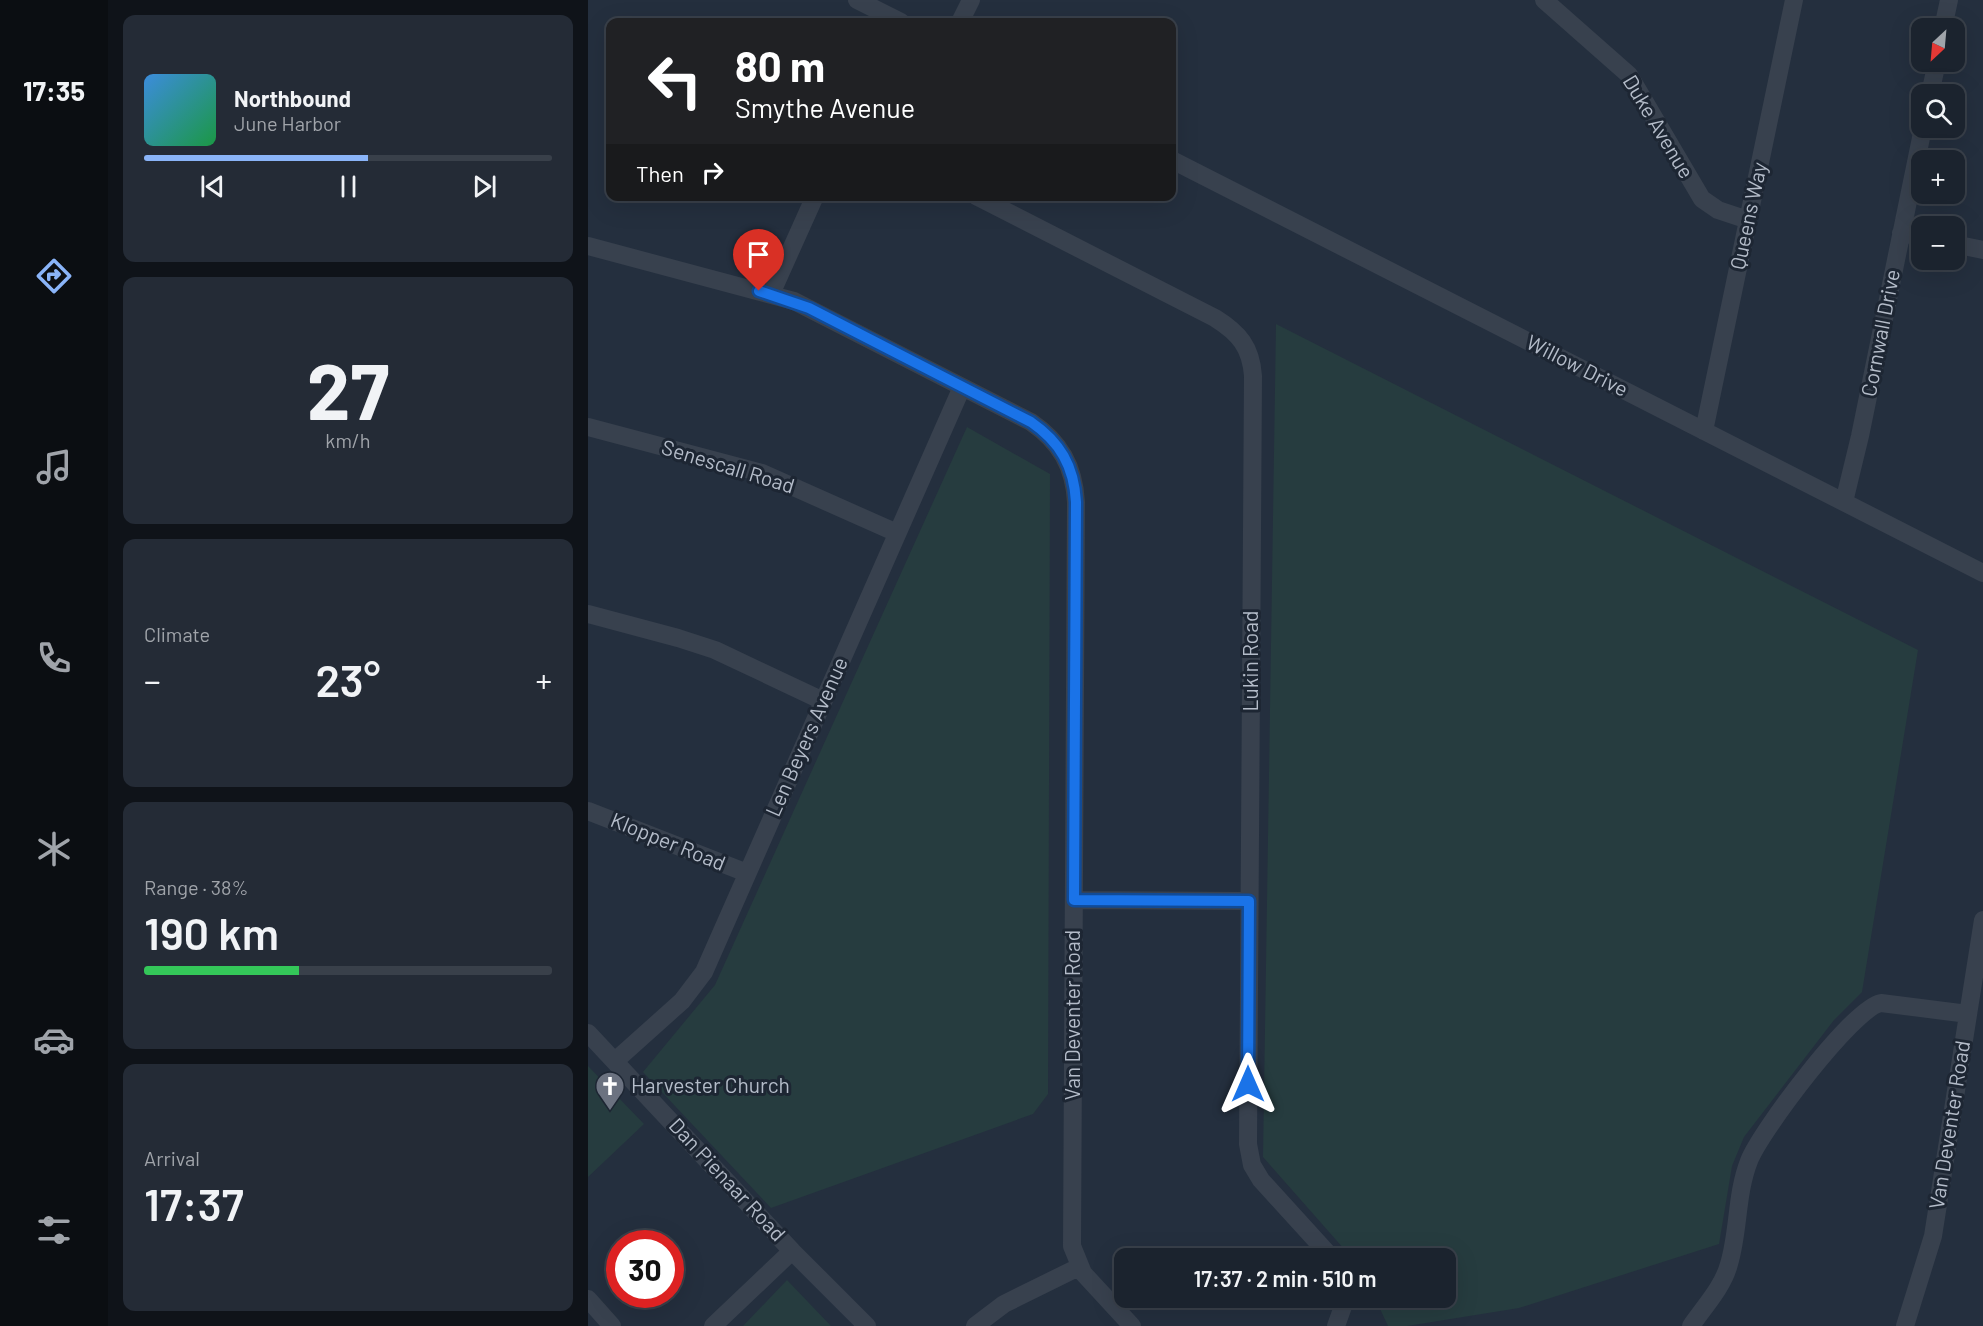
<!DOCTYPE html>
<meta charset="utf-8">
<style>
:root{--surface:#1b232e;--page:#242b36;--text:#f1f3f6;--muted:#a0a4aa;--line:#39404a;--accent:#8ab4f8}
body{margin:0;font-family:Barlow,sans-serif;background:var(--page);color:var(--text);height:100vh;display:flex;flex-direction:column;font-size:22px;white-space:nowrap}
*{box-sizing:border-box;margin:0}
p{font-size:20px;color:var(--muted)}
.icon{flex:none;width:33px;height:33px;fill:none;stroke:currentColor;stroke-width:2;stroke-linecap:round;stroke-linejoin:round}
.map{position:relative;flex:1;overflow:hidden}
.side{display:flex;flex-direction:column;gap:15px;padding:15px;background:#0f1319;width:480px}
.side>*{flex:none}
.guide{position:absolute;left:18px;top:18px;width:570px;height:183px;border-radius:12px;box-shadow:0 6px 24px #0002,0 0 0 2px var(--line);background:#202124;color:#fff;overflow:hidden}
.needle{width:39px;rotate:206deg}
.fabs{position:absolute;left:1323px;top:18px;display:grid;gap:12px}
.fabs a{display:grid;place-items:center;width:54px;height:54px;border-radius:12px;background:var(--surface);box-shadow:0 6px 24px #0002,0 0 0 2px var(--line);font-size:30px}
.speed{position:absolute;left:18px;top:1230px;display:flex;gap:12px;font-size:30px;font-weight:700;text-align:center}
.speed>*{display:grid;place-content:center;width:78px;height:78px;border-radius:50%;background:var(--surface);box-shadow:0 6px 24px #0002,0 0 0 2px var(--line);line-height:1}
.speed .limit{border:9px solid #d22;background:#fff;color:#111}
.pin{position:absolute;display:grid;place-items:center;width:51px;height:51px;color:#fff;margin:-62px -26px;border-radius:50% 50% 50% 0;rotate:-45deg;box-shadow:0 0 6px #0007}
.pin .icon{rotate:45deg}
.me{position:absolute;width:66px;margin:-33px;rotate:0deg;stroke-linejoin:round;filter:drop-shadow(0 0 4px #0008)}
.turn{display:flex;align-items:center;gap:21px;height:126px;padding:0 30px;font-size:27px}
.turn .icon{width:78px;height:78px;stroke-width:2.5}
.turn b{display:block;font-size:42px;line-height:51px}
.then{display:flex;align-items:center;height:57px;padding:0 30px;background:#0003;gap:12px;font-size:22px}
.big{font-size:45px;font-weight:600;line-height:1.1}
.side .widget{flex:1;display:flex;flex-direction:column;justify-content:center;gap:9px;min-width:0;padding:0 21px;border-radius:12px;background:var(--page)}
.side .dial{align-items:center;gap:0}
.dial b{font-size:78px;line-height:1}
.song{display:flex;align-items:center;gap:18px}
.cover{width:72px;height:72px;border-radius:9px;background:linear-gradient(135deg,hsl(210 70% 55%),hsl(140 70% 35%))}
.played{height:6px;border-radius:3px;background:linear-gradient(90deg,var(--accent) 55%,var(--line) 55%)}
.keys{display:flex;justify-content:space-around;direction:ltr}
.heat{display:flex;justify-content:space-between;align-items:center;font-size:33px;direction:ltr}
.charge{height:9px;border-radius:4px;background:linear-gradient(90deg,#34c759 38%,var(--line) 0)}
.trip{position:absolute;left:526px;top:1248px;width:342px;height:60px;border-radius:12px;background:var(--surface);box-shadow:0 6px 24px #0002,0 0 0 2px var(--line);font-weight:600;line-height:60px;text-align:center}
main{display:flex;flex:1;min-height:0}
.tabs{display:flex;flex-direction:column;width:108px;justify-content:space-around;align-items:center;background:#0b0e12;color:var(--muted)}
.tabs .icon{width:42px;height:42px}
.tabs .selected{color:var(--accent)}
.tabs b{font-size:27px;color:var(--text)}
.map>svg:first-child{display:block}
</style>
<main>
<nav class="tabs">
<b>17:35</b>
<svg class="icon selected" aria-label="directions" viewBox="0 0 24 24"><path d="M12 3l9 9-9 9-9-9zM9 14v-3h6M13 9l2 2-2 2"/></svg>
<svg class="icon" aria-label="music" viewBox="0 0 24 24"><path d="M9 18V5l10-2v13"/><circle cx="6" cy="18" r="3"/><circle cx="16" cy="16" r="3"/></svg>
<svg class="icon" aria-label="phone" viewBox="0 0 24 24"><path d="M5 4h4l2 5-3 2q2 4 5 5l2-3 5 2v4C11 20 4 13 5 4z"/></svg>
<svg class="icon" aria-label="climate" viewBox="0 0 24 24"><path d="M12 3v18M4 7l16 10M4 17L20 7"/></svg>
<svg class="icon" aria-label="car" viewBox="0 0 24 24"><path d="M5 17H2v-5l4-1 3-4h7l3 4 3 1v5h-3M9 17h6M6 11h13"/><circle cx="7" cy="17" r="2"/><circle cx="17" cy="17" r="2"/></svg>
<svg class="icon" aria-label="filters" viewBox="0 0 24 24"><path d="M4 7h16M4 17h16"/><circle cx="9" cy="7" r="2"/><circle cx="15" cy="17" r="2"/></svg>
</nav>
<section class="side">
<div class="widget">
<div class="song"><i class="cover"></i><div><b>Northbound</b><p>June Harbor</p></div></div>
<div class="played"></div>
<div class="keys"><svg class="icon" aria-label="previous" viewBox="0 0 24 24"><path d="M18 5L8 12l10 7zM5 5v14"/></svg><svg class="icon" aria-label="pause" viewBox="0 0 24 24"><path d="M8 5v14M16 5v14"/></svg><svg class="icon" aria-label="next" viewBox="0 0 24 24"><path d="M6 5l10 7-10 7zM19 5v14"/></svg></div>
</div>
<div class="widget dial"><b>27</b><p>km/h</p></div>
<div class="widget"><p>Climate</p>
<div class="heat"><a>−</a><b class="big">23°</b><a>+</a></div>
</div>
<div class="widget"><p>Range · 38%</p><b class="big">190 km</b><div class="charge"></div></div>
<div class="widget"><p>Arrival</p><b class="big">17:37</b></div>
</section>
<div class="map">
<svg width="1395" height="1326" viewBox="0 0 1395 1326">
<rect width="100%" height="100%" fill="#242f3e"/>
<!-- green -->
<path fill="#263c3f" d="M 688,324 L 1330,650 L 1274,992 L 1246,1020 L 1156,1137 L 1144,1166 L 1131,1244 L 931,1308 L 819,1326 L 800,1326 L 787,1298 L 858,1298 L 858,1258 L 764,1258 L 675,1157 Z
M 379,427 L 462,474 L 460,1094 L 445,1114 L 183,1208 L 55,1072 L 127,985 Z
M 0,1066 L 56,1124 L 0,1177 Z
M 199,1280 L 243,1326 L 155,1326 Z"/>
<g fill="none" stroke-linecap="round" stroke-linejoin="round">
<!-- minor -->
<path stroke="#38414e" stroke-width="18" d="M 269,0 L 313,22
M 956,0 L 1041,75 L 1114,199 L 1130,210 L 1160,220
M 372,22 L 383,0
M 1355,28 L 1361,0
M 1342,94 L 1349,62
M 584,160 L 1395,573
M 388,196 L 627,318 C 651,333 663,347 665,376 L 660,1144 L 664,1165 L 673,1180 L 744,1258
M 1313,233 L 1334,237
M 1366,244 L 1395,250
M 0,246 L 206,301 L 443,422 C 472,442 486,466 488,502 L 484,1246 L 495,1273 L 544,1326
M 183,294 L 227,196
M 0,427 L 174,473 L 309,533
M 1116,431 L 1206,0
M 1256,502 L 1272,436 L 1335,128
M 0,614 L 90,638 L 127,650 L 235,701
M 0,811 L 159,873
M 486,900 L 661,901
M 0,1033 L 204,1251 L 279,1326
M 27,1061 L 94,1001 L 116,972 L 374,387
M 0,1299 L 24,1326
M 125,1326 L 204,1251
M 387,1326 L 416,1304 L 491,1267
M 748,1326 L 758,1298
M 1103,1326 C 1116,1307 1135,1287 1141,1264 C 1151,1231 1148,1194 1161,1161 C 1172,1132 1265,1008 1293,1003 L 1380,1014
M 1317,1326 L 1345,1236 L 1395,920"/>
</g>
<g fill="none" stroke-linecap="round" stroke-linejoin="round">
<!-- route casing -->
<g stroke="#114b97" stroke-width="15">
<path id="route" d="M 171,291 L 221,308 L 443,422 C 472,442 486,466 488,502 L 486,900 L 661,901 L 660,1084"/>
</g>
<!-- route -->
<use href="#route" stroke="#1a73e8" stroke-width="10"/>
</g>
<!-- icons -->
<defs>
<g id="church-pin" transform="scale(1.5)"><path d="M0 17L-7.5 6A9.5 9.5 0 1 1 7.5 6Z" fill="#6b7280" stroke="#1d2633"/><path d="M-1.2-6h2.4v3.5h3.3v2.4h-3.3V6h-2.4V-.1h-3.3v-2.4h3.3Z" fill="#fff"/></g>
</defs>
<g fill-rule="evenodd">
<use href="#church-pin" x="22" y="1086"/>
</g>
<g text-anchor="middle" stroke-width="6" stroke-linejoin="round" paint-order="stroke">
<!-- street labels -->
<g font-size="21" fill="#b4bcc9" stroke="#1d2633">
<text transform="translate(1070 127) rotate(59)" y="7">Duke Avenue</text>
<text transform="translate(1161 216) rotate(-78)" y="7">Queens Way</text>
<text transform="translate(1293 333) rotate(-79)" y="7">Cornwall Drive</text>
<text transform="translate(989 366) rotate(27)" y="7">Willow Drive</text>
<text transform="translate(140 467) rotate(17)" y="7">Senescall Road</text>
<text transform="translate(663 661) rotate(-90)" y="7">Lukin Road</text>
<text transform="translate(219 737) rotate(-66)" y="7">Len Beyers Avenue</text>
<text transform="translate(80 842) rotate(22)" y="7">Klopper Road</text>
<text transform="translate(485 1015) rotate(-90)" y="7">Van Deventer Road</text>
<text transform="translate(1362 1125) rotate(-81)" y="7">Van Deventer Road</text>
<text transform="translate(139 1180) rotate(47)" y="7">Dan Pienaar Road</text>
</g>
<!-- poi labels -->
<g font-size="21" fill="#b4bcc9" stroke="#1d2633" text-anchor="start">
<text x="43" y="1093">Harvester Church</text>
</g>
</g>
</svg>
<div class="fabs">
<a><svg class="needle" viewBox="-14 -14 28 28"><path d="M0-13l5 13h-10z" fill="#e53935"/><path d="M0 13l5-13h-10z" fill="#a0a4aa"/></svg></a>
<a><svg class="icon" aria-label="search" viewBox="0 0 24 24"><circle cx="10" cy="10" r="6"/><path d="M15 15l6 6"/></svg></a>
<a>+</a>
<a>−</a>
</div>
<div class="speed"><div class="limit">30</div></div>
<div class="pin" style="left:171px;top:291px;background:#d93025"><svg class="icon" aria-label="arrive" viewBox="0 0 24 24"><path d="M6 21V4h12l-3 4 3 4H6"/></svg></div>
<svg class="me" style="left:660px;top:1084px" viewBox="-20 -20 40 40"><path d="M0-17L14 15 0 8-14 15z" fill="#1a73e8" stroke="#fff" stroke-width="4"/></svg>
<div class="trip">17:37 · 2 min · 510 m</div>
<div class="guide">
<div class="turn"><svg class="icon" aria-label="left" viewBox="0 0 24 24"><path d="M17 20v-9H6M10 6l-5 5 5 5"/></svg><div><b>80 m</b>Smythe Avenue</div></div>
<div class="then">Then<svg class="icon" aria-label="right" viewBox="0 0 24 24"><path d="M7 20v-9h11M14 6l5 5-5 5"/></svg></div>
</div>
</div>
</main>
